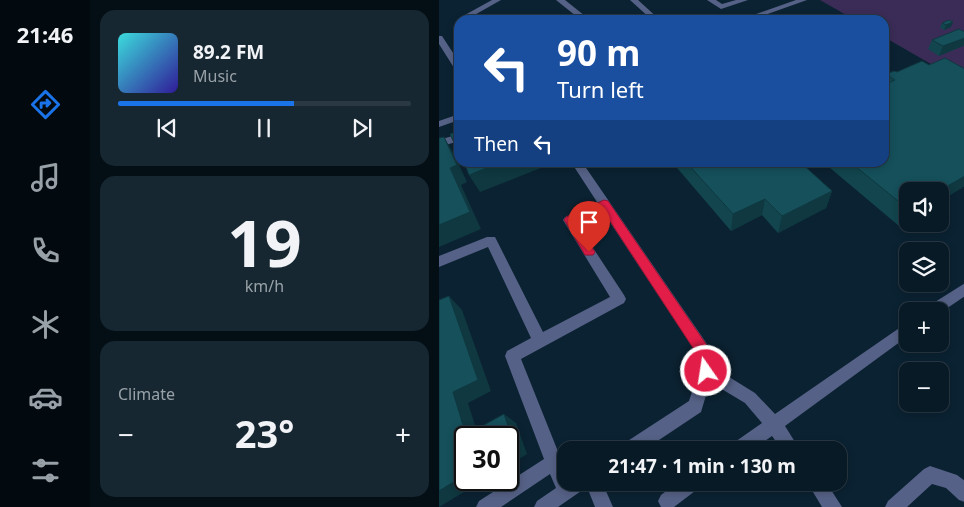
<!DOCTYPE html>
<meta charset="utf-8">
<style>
:root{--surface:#081a26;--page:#162732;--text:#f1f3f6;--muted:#98a1a7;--line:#293843;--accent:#1a73e8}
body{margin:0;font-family:"Noto Sans",sans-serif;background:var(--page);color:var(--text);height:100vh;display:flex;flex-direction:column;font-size:19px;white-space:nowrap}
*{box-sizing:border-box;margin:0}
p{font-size:16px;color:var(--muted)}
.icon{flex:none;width:28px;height:28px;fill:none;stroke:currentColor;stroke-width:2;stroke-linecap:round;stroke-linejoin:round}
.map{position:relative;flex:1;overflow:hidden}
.sheet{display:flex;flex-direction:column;gap:10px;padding:10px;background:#040e15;width:349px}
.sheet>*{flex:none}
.top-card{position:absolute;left:15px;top:15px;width:435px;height:152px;border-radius:15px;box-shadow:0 2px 8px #0003,0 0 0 1px var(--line);background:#1a4fa0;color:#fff;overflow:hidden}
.controls{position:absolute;left:460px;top:182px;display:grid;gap:10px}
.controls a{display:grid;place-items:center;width:50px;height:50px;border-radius:10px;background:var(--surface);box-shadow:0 2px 8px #0003,0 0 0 1px var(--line);font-size:25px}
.speed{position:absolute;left:15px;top:426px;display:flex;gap:10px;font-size:25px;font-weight:700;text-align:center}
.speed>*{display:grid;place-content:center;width:65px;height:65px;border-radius:50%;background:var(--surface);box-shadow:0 2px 8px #0003,0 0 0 1px var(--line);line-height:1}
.speed .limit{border:2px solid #111;border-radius:8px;background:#fff;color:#111}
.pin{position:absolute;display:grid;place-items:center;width:42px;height:42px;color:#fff;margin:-51px -21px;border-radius:50% 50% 50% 0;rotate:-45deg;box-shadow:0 0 5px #0007}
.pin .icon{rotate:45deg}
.me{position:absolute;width:55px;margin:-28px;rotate:347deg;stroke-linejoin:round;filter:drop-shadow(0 0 4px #0008)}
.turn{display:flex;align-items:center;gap:18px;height:105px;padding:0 20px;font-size:22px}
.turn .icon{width:65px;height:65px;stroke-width:2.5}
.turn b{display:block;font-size:35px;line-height:42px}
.then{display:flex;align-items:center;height:48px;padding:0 20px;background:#0003;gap:10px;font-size:19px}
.big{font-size:38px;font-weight:700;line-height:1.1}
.sheet .card{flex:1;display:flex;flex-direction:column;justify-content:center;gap:8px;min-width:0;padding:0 18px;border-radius:15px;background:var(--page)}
.sheet .dial{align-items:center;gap:0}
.dial b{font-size:65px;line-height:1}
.song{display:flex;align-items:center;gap:15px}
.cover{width:60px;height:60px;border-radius:8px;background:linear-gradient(135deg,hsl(180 70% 55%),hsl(250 70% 35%))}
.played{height:5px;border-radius:2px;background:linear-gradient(90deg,var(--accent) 60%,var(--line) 60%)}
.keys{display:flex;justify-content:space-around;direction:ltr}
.heat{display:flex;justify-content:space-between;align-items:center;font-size:28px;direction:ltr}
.trip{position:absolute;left:118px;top:441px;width:290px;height:50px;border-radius:15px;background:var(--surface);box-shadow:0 2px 8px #0003,0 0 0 1px var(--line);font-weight:700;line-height:50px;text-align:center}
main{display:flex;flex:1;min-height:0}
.dock{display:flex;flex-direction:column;width:90px;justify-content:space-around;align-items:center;background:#030a0f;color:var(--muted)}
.dock .icon{width:35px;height:35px}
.dock .current{color:var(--accent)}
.dock b{font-size:22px;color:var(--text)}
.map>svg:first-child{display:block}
</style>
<main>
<nav class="dock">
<b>21:46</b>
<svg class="icon current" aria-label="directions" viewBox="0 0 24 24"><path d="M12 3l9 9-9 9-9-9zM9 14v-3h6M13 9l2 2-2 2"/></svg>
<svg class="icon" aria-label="music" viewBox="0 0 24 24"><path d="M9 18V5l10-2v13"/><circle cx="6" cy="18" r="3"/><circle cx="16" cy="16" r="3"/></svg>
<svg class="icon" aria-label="phone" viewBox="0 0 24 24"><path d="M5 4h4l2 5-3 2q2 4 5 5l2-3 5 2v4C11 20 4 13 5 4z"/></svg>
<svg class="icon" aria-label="climate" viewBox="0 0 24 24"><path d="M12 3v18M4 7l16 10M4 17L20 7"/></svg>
<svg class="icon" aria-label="car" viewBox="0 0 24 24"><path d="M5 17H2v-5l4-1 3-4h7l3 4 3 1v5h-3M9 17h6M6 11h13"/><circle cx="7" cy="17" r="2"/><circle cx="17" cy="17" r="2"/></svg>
<svg class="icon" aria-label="filters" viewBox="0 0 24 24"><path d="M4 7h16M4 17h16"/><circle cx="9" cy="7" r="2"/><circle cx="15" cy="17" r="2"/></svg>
</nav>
<section class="sheet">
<div class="card">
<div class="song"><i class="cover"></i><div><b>89.2 FM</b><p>Music</p></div></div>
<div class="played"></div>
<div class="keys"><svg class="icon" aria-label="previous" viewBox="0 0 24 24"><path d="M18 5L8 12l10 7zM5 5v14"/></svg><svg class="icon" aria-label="pause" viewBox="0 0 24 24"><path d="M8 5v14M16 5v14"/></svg><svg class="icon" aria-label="next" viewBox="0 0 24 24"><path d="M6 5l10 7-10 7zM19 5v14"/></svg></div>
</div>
<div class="card dial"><b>19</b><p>km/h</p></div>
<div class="card"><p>Climate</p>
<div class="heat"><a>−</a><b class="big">23°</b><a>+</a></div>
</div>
</section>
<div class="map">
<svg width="526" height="507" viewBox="0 0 526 507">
<rect width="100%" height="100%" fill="#0b2232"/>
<!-- green -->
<path fill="#3b2c57" d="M 381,0 L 525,0 L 525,83 L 445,37 L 445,20 L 416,20 Z"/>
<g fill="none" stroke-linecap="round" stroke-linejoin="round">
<!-- minor -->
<path fill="#556186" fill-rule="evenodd" d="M 53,0 L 62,0 L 32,17 L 35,20 L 27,20 L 24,16 Z
M 117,0 L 126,0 L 151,20 L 142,20 Z
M 191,0 L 199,0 L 221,20 L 213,20 Z
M 268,0 L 277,0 L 283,4 L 297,0 L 309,0 L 282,9 Z
M 357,0 L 368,0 L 312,20 L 300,20 Z
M 0,36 L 3,36 L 20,62 L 20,72 L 17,71 L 0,44 Z
M 20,114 L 20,120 L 0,127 L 0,121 Z
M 20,134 L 20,141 L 0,147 L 0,140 Z
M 132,162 L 143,162 L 268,344 L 274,367 L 316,393 L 336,414 L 469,322 L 469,336 L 346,426 L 361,450 L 343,450 L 333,436 L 313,450 L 291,450 L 293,444 L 323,423 L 306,403 L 271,382 L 262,412 L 205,450 L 182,450 L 184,444 L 250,401 L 260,371 L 256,351 L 163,210 L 137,222 L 185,295 L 187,299 L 185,303 L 82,359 L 126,469 L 126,482 L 163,482 L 174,507 L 156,507 L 148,487 L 119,507 L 95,507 L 98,501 L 117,488 L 111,474 L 62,507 L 37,507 L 40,501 L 105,459 L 66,356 L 68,351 L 92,338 L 49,247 L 0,267 L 0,256 L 48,237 L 56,237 L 104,332 L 171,297 L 124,220 L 126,217 L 158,202 Z
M 526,283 L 526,296 L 501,313 L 501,311 L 486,311 L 488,307 Z
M 491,466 L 518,475 L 526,481 L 526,502 L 520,500 L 507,488 L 493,484 L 468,507 L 446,507 L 449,501 L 485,469 Z
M 239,482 L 262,482 L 260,488 L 235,507 L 222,507 L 219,501 L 222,495 Z
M 368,482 L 387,482 L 403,507 L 383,507 Z"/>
</g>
<!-- wall -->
<path fill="#12454e" d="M 503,23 L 512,27 L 505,30 L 501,28 Z
M 526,32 L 526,45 L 500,56 L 489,49 L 493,40 Z
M 490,65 L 526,69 L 526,186 L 501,201 L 501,191 L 469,191 L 469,221 L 460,226 L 384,162 L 445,162 L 445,79 L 447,74 Z
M 233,162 L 361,162 L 393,191 L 387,208 L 339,233 L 323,215 L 292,231 Z"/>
<!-- shaded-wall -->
<path fill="#0f3840" d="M 514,22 L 512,27 L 505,30 L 507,25 Z
M 526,38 L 526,45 L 500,56 L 504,46 Z
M 5,137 L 15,154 L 28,182 L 22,185 L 42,229 L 0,247 L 0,225 L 11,168 Z
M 63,162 L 112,162 L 112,164 L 41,192 L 30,175 Z
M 526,176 L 526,186 L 501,201 L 501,191 L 500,191 Z
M 393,191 L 387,208 L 339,233 L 343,216 Z
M 326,199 L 323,215 L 292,231 L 294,214 Z
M 469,211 L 469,221 L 460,226 Z
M 10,296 L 23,310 L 52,391 L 29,403 L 40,438 L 27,435 L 14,392 Z
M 65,414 L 77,423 L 88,454 L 69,466 L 69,450 Z
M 26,475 L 26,480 L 45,480 L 0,507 L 0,491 Z"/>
<!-- building -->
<path fill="#15505b" stroke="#0f3840" d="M 510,20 L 514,22 L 507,25 L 503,23 Z
M 520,29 L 526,32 L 526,38 L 504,46 L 493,40 Z
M 506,58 L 526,69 L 526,176 L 500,191 L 469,191 L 469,209 L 411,162 L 445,162 L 445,85 L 456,80 L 447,74 L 455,71 L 458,72 L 483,61 L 490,65 Z
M 20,131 L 20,153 L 11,134 Z
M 5,137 L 18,165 L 11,168 L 31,212 L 0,225 L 0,138 Z
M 25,162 L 63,162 L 30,175 Z
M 247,162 L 361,162 L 393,191 L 343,216 L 326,199 L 294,214 Z
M 10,296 L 39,380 L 14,392 L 27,435 L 65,414 L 76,446 L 69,450 L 69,438 L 26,438 L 26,475 L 0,491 L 0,300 Z"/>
<!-- route -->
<path fill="#e11d48" stroke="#92132f" d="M 165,200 L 169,201 L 267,344 L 274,371 L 272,376 L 267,378 L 262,376 L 256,351 L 163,209 L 137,222 L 154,249 L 156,252 L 154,255 L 146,255 L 127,223 L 125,220 L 127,217 Z"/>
</svg>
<div class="controls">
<a><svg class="icon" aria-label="sound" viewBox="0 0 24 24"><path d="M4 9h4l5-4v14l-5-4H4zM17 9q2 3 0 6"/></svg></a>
<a><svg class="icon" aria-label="layers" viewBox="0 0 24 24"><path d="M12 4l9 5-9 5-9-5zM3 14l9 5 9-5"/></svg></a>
<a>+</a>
<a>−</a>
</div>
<div class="speed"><div class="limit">30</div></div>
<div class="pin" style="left:150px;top:252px;background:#d93025"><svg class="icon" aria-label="arrive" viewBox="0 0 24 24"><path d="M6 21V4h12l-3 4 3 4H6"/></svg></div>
<svg class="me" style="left:267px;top:371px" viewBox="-20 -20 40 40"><circle r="17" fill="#e11d48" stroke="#fff" stroke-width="3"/><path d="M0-11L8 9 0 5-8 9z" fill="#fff"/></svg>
<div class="trip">21:47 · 1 min · 130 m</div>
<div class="top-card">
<div class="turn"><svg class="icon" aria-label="left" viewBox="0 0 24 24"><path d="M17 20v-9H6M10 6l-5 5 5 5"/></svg><div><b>90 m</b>Turn left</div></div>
<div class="then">Then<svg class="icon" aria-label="left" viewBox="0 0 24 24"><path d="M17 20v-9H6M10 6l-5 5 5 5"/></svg></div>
</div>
</div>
</main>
